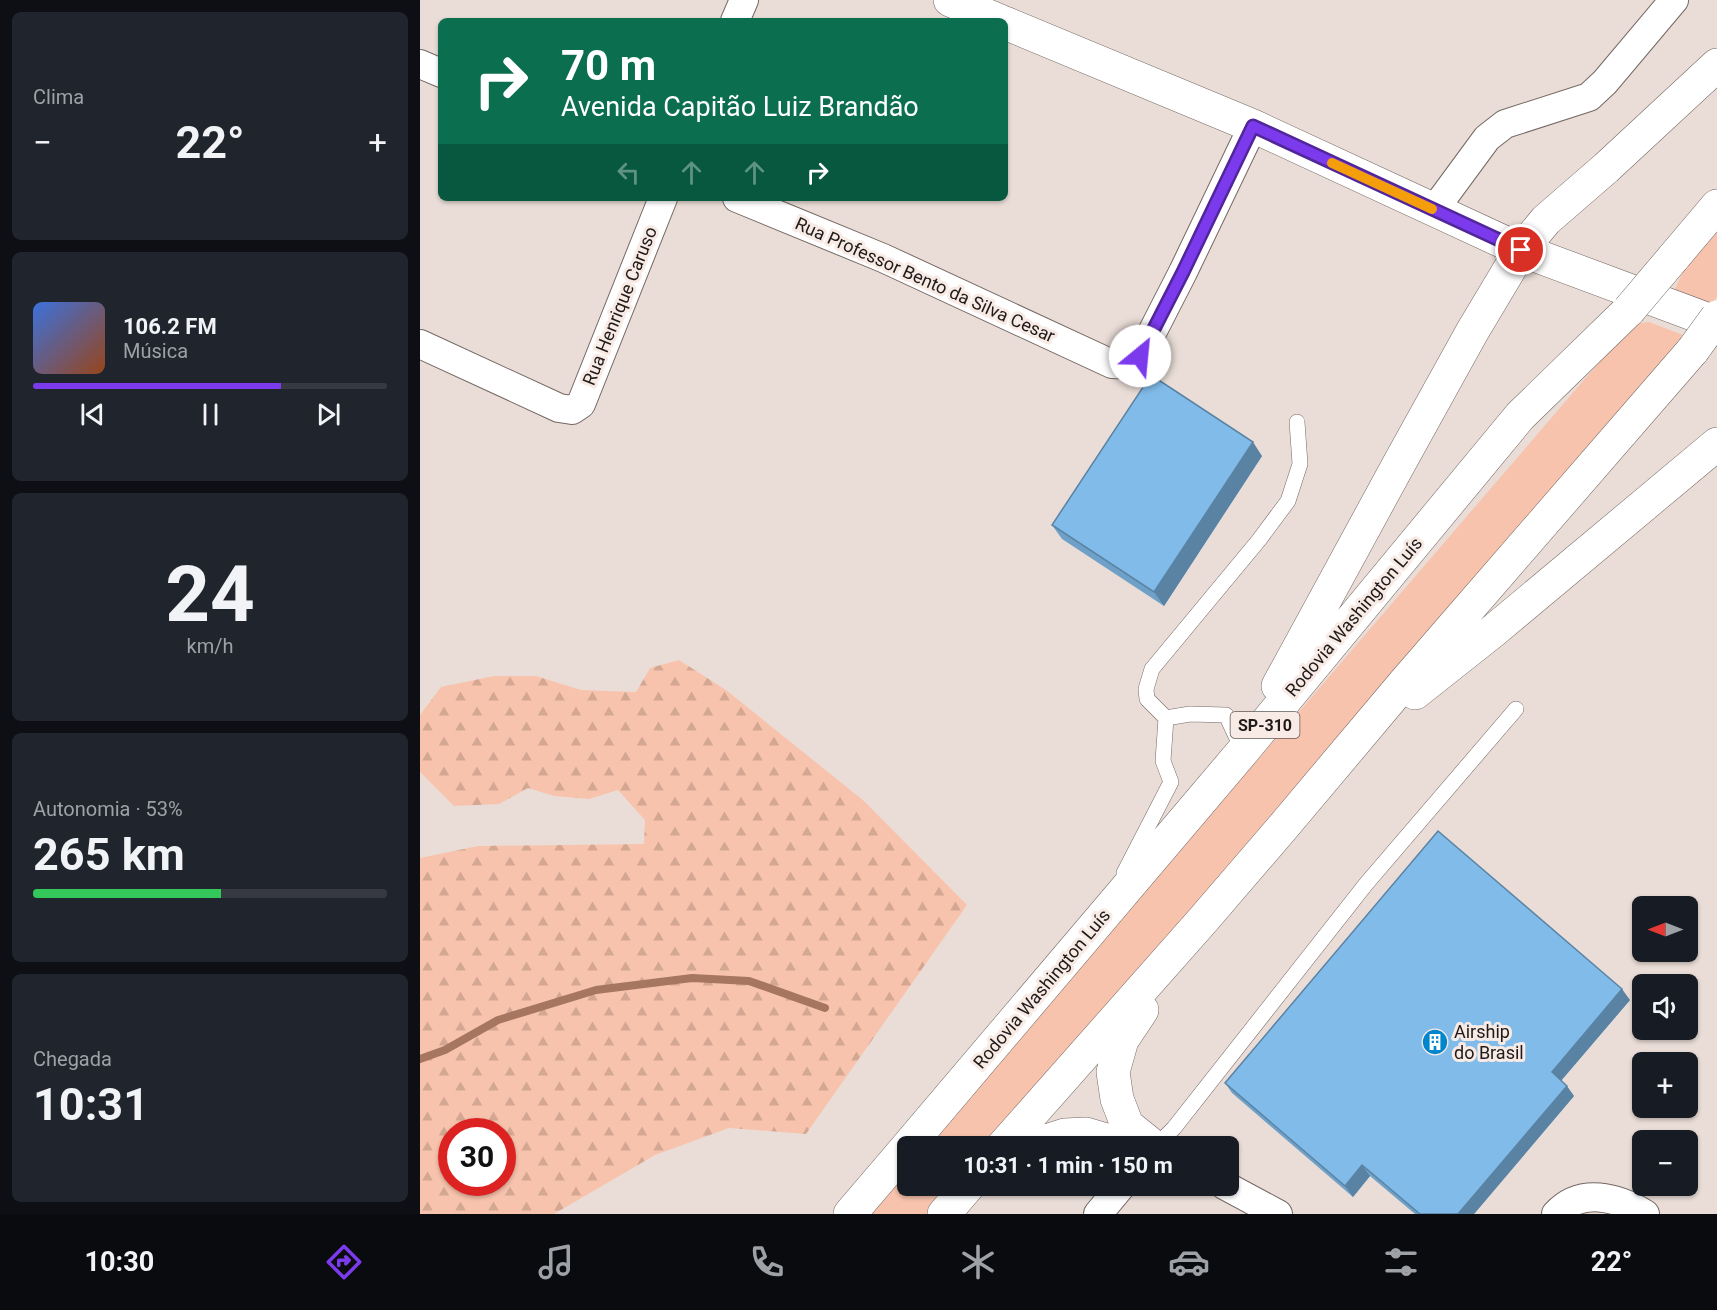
<!DOCTYPE html>
<html lang="pt">
<meta charset="utf-8">
<style>
:root{--surface:#171b24;--page:#20242c;--text:#f1f3f6;--muted:#9ea1a6;--line:#363941;--accent:#7c3aed}
body{margin:0;font-family:Roboto,sans-serif;background:var(--page);color:var(--text);height:100vh;display:flex;flex-direction:column;font-size:22px;white-space:nowrap}
*{box-sizing:border-box;margin:0}
p{font-size:20px;color:var(--muted)}
.icon{flex:none;width:33px;height:33px;fill:none;stroke:currentColor;stroke-width:2;stroke-linecap:round;stroke-linejoin:round}
.map{position:relative;flex:1;overflow:hidden}
.details{display:flex;flex-direction:column;gap:12px;padding:12px;background:#0d0f14;width:420px}
.details>*{flex:none}
.guide{position:absolute;left:18px;top:18px;width:570px;height:183px;border-radius:9px;box-shadow:0 2px 4px #0004;background:#0b6e4f;color:#fff;overflow:hidden}
.needle{width:39px;rotate:270deg}
.buttons{position:absolute;left:1212px;top:896px;display:grid;gap:12px}
.buttons a{display:grid;place-items:center;width:66px;height:66px;border-radius:9px;background:var(--surface);box-shadow:0 2px 4px #0004;font-size:30px}
.speed{position:absolute;left:18px;top:1118px;display:flex;gap:12px;font-size:30px;font-weight:700;text-align:center}
.speed>*{display:grid;place-content:center;width:78px;height:78px;border-radius:50%;background:var(--surface);box-shadow:0 2px 4px #0004;line-height:1}
.speed .limit{border:9px solid #d22;background:#fff;color:#111}
.pin{position:absolute;display:grid;place-items:center;width:51px;height:51px;color:#fff;margin:-26px;border:3px solid #fff;border-radius:50%;box-shadow:0 2px 6px #0007}
.me{position:absolute;width:66px;margin:-33px;rotate:28deg;stroke-linejoin:round;filter:drop-shadow(0 0 4px #0008)}
.turn{display:flex;align-items:center;gap:21px;height:126px;padding:0 24px;font-size:27px}
.turn .icon{width:78px;height:78px;stroke-width:2.5}
.turn b{display:block;font-size:42px;line-height:51px}
.lanes{display:flex;align-items:center;height:57px;padding:0 24px;background:#0003;justify-content:center;gap:30px;direction:ltr}
.lanes .off{opacity:.35}
.big{font-size:45px;font-weight:700;line-height:1.1}
.details .tile{flex:1;display:flex;flex-direction:column;justify-content:center;gap:9px;min-width:0;padding:0 21px;border-radius:9px;background:var(--page)}
.details .dial{align-items:center;gap:0}
.dial b{font-size:78px;line-height:1}
.song{display:flex;align-items:center;gap:18px}
.cover{width:72px;height:72px;border-radius:9px;background:linear-gradient(135deg,hsl(220 70% 55%),hsl(20 70% 35%))}
.played{height:6px;border-radius:3px;background:linear-gradient(90deg,var(--accent) 70%,var(--line) 70%)}
.keys{display:flex;justify-content:space-around;direction:ltr}
.heat{display:flex;justify-content:space-between;align-items:center;font-size:33px;direction:ltr}
.charge{height:9px;border-radius:4px;background:linear-gradient(90deg,#34c759 53%,var(--line) 0)}
.trip{position:absolute;left:477px;top:1136px;width:342px;height:60px;border-radius:9px;background:var(--surface);box-shadow:0 2px 4px #0004;font-weight:700;line-height:60px;text-align:center}
.dock{display:flex;height:96px;justify-content:space-around;align-items:center;background:#090b0e;color:var(--muted)}
.dock .icon{width:42px;height:42px}
.dock .current{color:var(--accent)}
.dock b{font-size:27px;color:var(--text)}
main{display:flex;flex:1;min-height:0}
.map>svg:first-child{display:block}
</style>
<main>
<section class="details">
<div class="tile"><p>Clima</p>
<div class="heat"><a>−</a><b class="big">22°</b><a>+</a></div>
</div>
<div class="tile">
<div class="song"><i class="cover"></i><div><b>106.2 FM</b><p>Música</p></div></div>
<div class="played"></div>
<div class="keys"><svg class="icon" aria-label="previous" viewBox="0 0 24 24"><path d="M18 5L8 12l10 7zM5 5v14"/></svg><svg class="icon" aria-label="pause" viewBox="0 0 24 24"><path d="M8 5v14M16 5v14"/></svg><svg class="icon" aria-label="next" viewBox="0 0 24 24"><path d="M6 5l10 7-10 7zM19 5v14"/></svg></div>
</div>
<div class="tile dial"><b>24</b><p>km/h</p></div>
<div class="tile"><p>Autonomia · 53%</p><b class="big">265 km</b><div class="charge"></div></div>
<div class="tile"><p>Chegada</p><b class="big">10:31</b></div>
</section>
<div class="map">
<svg width="1297" height="1214" viewBox="0 0 1297 1214">
<defs>
<pattern id="forest-firs" width="22" height="20" patternUnits="userSpaceOnUse" patternTransform="scale(1.5)"><rect width="22" height="20" fill="#f8c3ac"/><path d="M5 1l3.5 6h-7zM16 11l3.5 6h-7z" fill="#d4a793"/></pattern>
</defs>
<rect width="100%" height="100%" fill="#eaddd7"/>
<!-- green -->
<path fill="#f8c3ac" d="M 1297,229 L 1297,297 L 1289,306 L 1254,291 L 1265,267 Z
M 1229,322 L 1263,335 L 568,1146 L 506,1146 L 1212,324 Z
M 487,1168 L 488,1185 L 534,1185 L 510,1214 L 448,1214 Z"/>
<!-- forest -->
<path fill="url(#forest-firs)" fill-rule="evenodd" d="M 259,660 L 306,690 L 444,801 L 547,905 L 386,1134 L 309,1128 L 235,1155 L 134,1214 L 0,1214 L 0,858 L 58,846 L 224,844 L 225,820 L 198,790 L 169,799 L 134,796 L 108,788 L 79,804 L 34,806 L 0,772 L 0,715 L 21,687 L 74,676 L 116,676 L 161,690 L 216,692 L 230,668 ZM 32,1131 L 82,1131 L 82,1182 L 32,1182 Z"/>
<g fill="none" stroke-linecap="round" stroke-linejoin="round">
<!-- stream -->
<path stroke="#a67661" stroke-width="8" d="M 0,1059 L 25,1050 L 78,1020 L 176,990 L 272,978 L 329,981 L 405,1008"/>
<!-- lane casing -->
<g stroke="#746863" stroke-width="16">
<path id="lane" d="M 823,751 L 806,715 L 770,714 L 746,718 L 727,699 L 726,689 L 732,669 L 839,540 L 868,501 L 880,464 L 877,422
M 704,873 L 751,782 L 743,761 L 746,718
M 736,1146 L 754,1128 L 946,884 L 1096,709"/>
</g>
<!-- street casing -->
<g stroke="#746863" stroke-width="30">
<path id="street" d="M 315,21 L 324,0
M 0,64 L 21,73
M 317,198 L 463,258 L 692,364 C 705,365 711,365 720,356 L 763,272 L 833,126
M 1014,210 L 1067,138 L 1085,124 L 1169,97 L 1185,82 L 1254,0
M 0,344 L 139,408 L 152,410 L 161,404 L 243,198
M 804,1185 L 858,1214
M 678,1214 L 702,1185
M 1136,1214 C 1161,1187 1197,1197 1225,1214"/>
</g>
<!-- secondary casing -->
<g stroke="#746863" stroke-width="34">
<path id="secondary" d="M 530,0 L 580,21
M 585,23 L 833,126 L 1101,250 L 1297,323"/>
</g>
<!-- highway casing -->
<g stroke="#746863" stroke-width="34">
<path id="highway" d="M 1253,258 L 1297,206
M 858,686 L 980,462 L 1052,332 L 1101,250 L 1126,220 L 1186,168 L 1297,65
M 995,693 L 1072,632 L 1297,444
M 722,1010 L 702,1040 L 693,1072 L 697,1099 L 707,1125 L 733,1146
M 488,1146 L 823,751 L 1100,416 L 1209,310
M 583,1146 L 783,920 L 863,827 L 985,682 L 1273,350
M 616,1146 L 623,1142 L 645,1135 L 666,1134 L 700,1144 L 720,1146
M 430,1214 L 488,1146
M 524,1214 L 549,1185"/>
</g>
<!-- lane -->
<use href="#lane" stroke="#fff" stroke-width="15"/>
<!-- street -->
<use href="#street" stroke="#fff" stroke-width="28"/>
<!-- secondary -->
<use href="#secondary" stroke="#fff" stroke-width="33"/>
<!-- highway -->
<use href="#highway" stroke="#fff" stroke-width="33"/>
<!-- highway-bridge casing -->
<g stroke="#746863" stroke-width="34" stroke-linecap="butt">
<path id="highway-bridge" d="M 1209,310 L 1253,258
M 1273,350 L 1297,317"/>
</g>
<!-- highway-bridge -->
<use href="#highway-bridge" stroke="#fff" stroke-width="33"/>
</g>
<!-- wall -->
<path fill="#6fa1c8" d="M 842,456 L 744,606 L 642,539 L 632,525 Z
M 1210,1000 L 1141,1081 L 1154,1096 L 1054,1214 L 995,1214 L 950,1176 L 933,1197 L 812,1093 L 805,1083 Z"/>
<!-- shaded-wall -->
<path fill="#5a83a3" d="M 833,442 L 842,456 L 744,606 L 734,592 Z
M 1202,989 L 1210,1000 L 1139,1083 L 1132,1072 Z
M 1147,1086 L 1154,1096 L 1054,1214 L 1038,1214 Z
M 942,1165 L 950,1176 L 933,1197 L 925,1186 Z"/>
<!-- building -->
<path fill="#81bbe9" stroke="#5a83a3" stroke-width="1.5" d="M 731,375 L 833,442 L 734,592 L 632,525 Z
M 1018,831 L 1202,989 L 1132,1072 L 1147,1086 L 1038,1214 L 1000,1214 L 942,1165 L 925,1186 L 805,1083 Z"/>
<g fill="none" stroke-linecap="round" stroke-linejoin="round">
<!-- route casing -->
<g stroke="#51269a" stroke-width="15">
<path id="route" d="M 720,356 L 763,272 L 833,126 L 1101,250"/>
</g>
<!-- route -->
<use href="#route" stroke="#7c3aed" stroke-width="10"/>
<!-- slow -->
<path stroke="#f59e0b" stroke-width="10" d="M 912,163 L 1012,209"/>
</g>
<!-- icons -->
<defs>
<g id="building-disc" transform="scale(1.35)"><circle r="9.5" fill="#0185cc" stroke="#f8eae4"/><path d="M-4-6H4V6H1V3H-1V6H-4ZM-2.5-4.3h1.7v1.8h-1.7ZM.8-4.3h1.7v1.8H.8ZM-2.5-1h1.7V.8h-1.7ZM.8-1h1.7V.8H.8Z" fill="#fff"/></g>
</defs>
<g fill-rule="evenodd">
<use href="#building-disc" x="1015" y="1042"/>
</g>
<g text-anchor="middle" stroke-width="6" stroke-linejoin="round" paint-order="stroke">
<!-- shield labels -->
<rect fill="#f8eae4" stroke="#615956" stroke-width="1.5" x="810.5" y="712" width="69" height="26" rx="4.5"/>
<g font-size="16" font-weight="bold" fill="#201b19">
<text x="845" y="731">SP-310</text>
</g>
<!-- street labels -->
<g font-size="18" fill="#201b19" stroke="#f8eae4">
<text transform="translate(505 280) rotate(24)" y="6">Rua Professor Bento da Silva Cesar</text>
<text transform="translate(200 306) rotate(-68)" y="6">Rua Henrique Caruso</text>
<text transform="translate(934 617) rotate(-50)" y="6">Rodovia Washington Luís</text>
<text transform="translate(622 989) rotate(-50)" y="6">Rodovia Washington Luís</text>
</g>
<!-- poi labels -->
<g font-size="18" fill="#201b19" stroke="#f8eae4" text-anchor="start">
<text x="1034" y="1038">Airship<tspan x="1034" dy="21">do Brasil</tspan></text>
</g>
</g>
</svg>
<div class="buttons">
<a><svg class="needle" viewBox="-14 -14 28 28"><path d="M0-13l5 13h-10z" fill="#e53935"/><path d="M0 13l5-13h-10z" fill="#9ea1a6"/></svg></a>
<a><svg class="icon" aria-label="sound" viewBox="0 0 24 24"><path d="M4 9h4l5-4v14l-5-4H4zM17 9q2 3 0 6"/></svg></a>
<a>+</a>
<a>−</a>
</div>
<div class="speed"><div class="limit">30</div></div>
<div class="pin" style="left:1101px;top:250px;background:#d93025"><svg class="icon" aria-label="arrive" viewBox="0 0 24 24"><path d="M6 21V4h12l-3 4 3 4H6"/></svg></div>
<svg class="me" style="left:720px;top:356px" viewBox="-20 -20 40 40"><circle r="19" fill="#fff"/><path d="M0-13L10 11 0 6-10 11z" fill="#7c3aed"/></svg>
<div class="trip">10:31 · 1 min · 150 m</div>
<div class="guide">
<div class="turn"><svg class="icon" aria-label="right" viewBox="0 0 24 24"><path d="M7 20v-9h11M14 6l5 5-5 5"/></svg><div><b>70 m</b>Avenida Capitão Luiz Brandão</div></div>
<div class="lanes"><svg class="icon off" aria-label="left" viewBox="0 0 24 24"><path d="M17 20v-9H6M10 6l-5 5 5 5"/></svg><svg class="icon off" aria-label="ahead" viewBox="0 0 24 24"><path d="M12 20V5M6 11l6-6 6 6"/></svg><svg class="icon off" aria-label="ahead" viewBox="0 0 24 24"><path d="M12 20V5M6 11l6-6 6 6"/></svg><svg class="icon" aria-label="right" viewBox="0 0 24 24"><path d="M7 20v-9h11M14 6l5 5-5 5"/></svg></div>
</div>
</div>
</main>
<nav class="dock">
<b>10:30</b>
<svg class="icon current" aria-label="directions" viewBox="0 0 24 24"><path d="M12 3l9 9-9 9-9-9zM9 14v-3h6M13 9l2 2-2 2"/></svg>
<svg class="icon" aria-label="music" viewBox="0 0 24 24"><path d="M9 18V5l10-2v13"/><circle cx="6" cy="18" r="3"/><circle cx="16" cy="16" r="3"/></svg>
<svg class="icon" aria-label="phone" viewBox="0 0 24 24"><path d="M5 4h4l2 5-3 2q2 4 5 5l2-3 5 2v4C11 20 4 13 5 4z"/></svg>
<svg class="icon" aria-label="climate" viewBox="0 0 24 24"><path d="M12 3v18M4 7l16 10M4 17L20 7"/></svg>
<svg class="icon" aria-label="car" viewBox="0 0 24 24"><path d="M5 17H2v-5l4-1 3-4h7l3 4 3 1v5h-3M9 17h6M6 11h13"/><circle cx="7" cy="17" r="2"/><circle cx="17" cy="17" r="2"/></svg>
<svg class="icon" aria-label="filters" viewBox="0 0 24 24"><path d="M4 7h16M4 17h16"/><circle cx="9" cy="7" r="2"/><circle cx="15" cy="17" r="2"/></svg>
<b>22°</b>
</nav>
